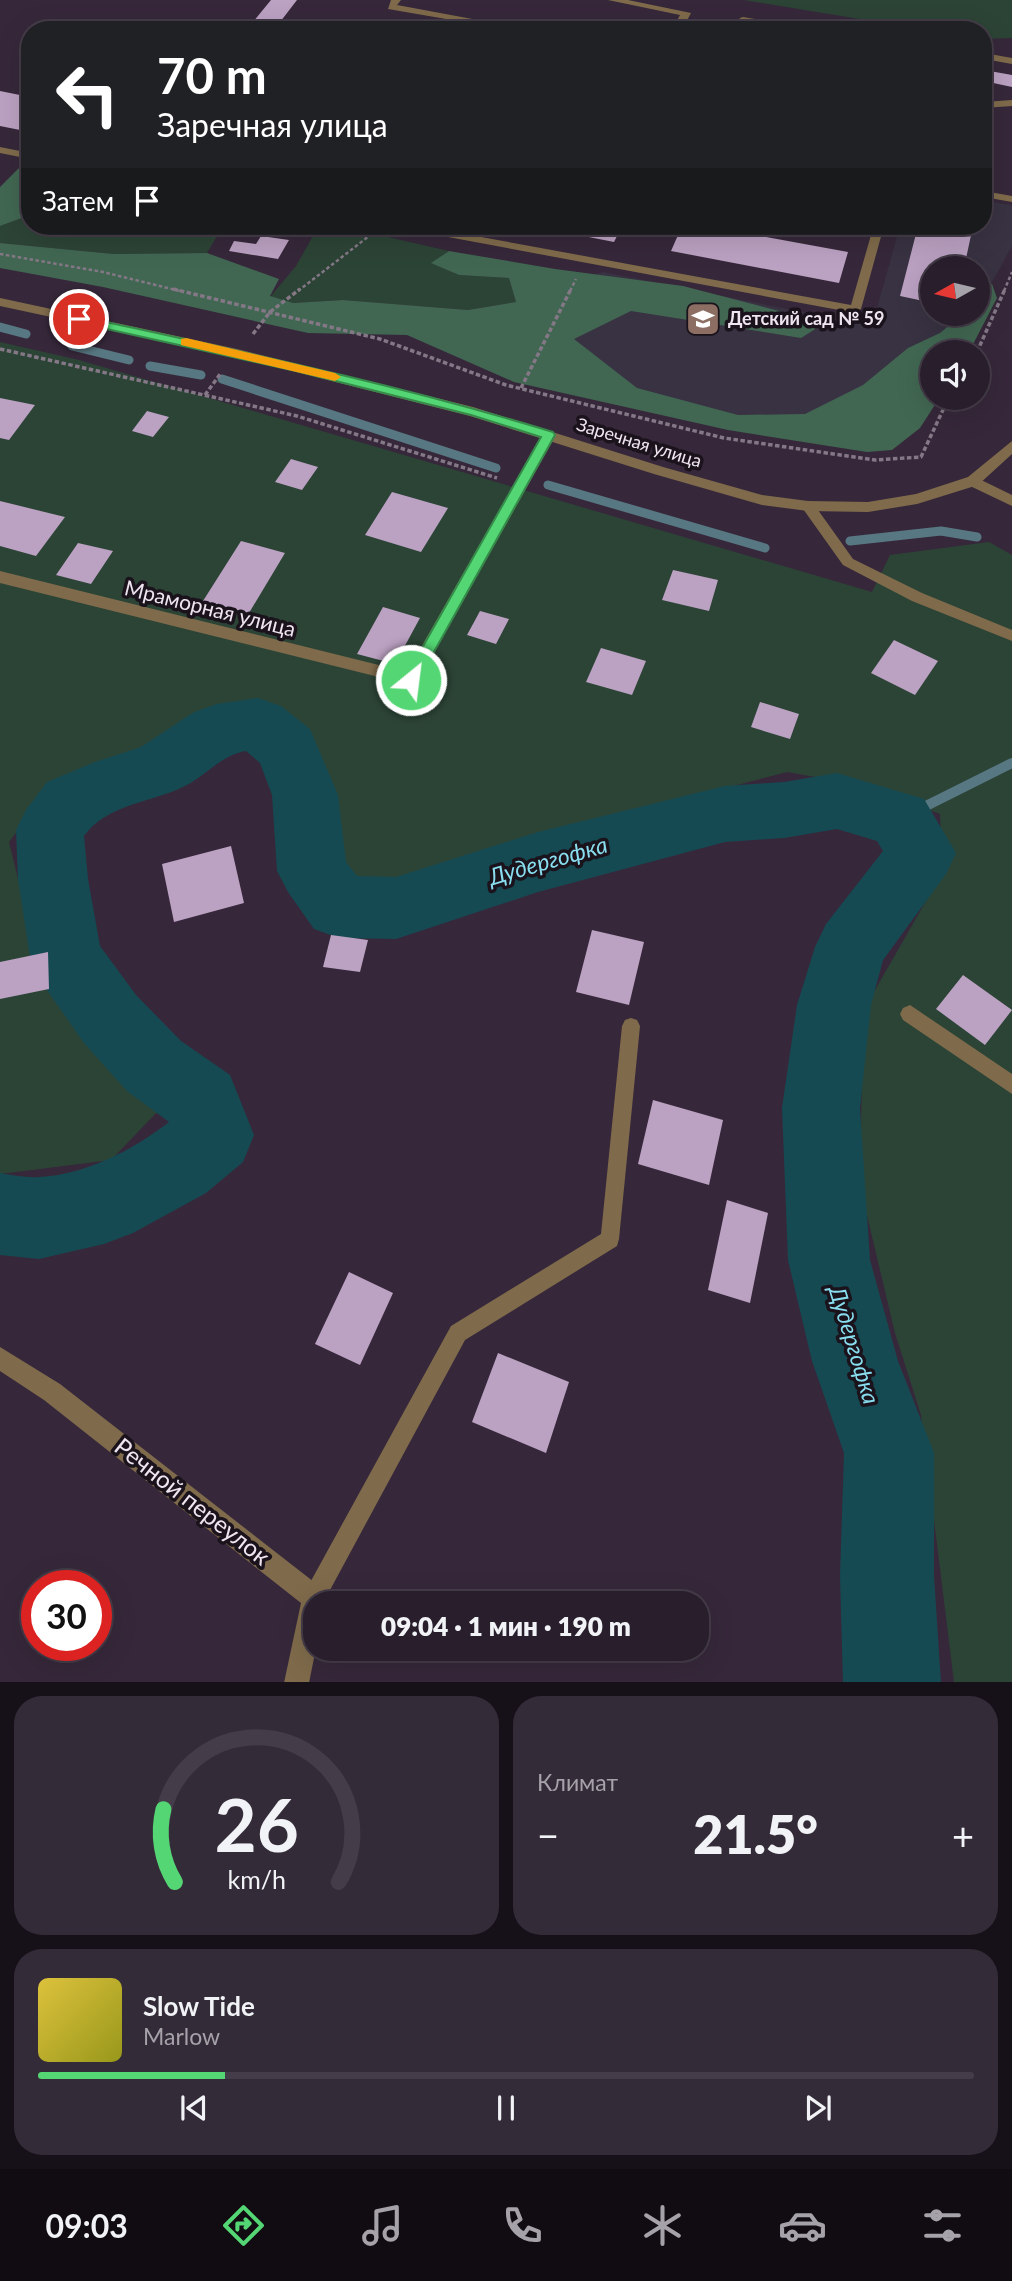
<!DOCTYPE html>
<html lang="ru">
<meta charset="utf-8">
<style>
:root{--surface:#281e2c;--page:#342b38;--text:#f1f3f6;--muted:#a5a2a9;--line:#443c48;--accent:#53d673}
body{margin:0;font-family:Lato,sans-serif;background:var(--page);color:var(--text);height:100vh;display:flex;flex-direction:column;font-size:26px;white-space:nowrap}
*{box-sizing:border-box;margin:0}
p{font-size:23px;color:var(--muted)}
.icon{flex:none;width:38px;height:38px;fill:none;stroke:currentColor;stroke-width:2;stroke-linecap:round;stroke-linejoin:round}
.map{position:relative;height:1682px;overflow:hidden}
.sheet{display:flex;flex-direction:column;gap:14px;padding:14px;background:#161018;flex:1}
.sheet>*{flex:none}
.guide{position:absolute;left:21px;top:21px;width:971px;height:214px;border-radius:28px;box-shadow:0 7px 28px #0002,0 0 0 2px var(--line);background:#202124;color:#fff;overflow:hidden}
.needle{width:46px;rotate:262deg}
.tools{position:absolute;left:920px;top:256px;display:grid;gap:14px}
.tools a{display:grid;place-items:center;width:70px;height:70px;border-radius:50%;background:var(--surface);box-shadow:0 7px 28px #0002,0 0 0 2px var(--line);font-size:35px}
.speed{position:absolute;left:21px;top:1570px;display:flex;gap:14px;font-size:35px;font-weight:700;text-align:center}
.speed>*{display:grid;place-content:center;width:91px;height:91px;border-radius:50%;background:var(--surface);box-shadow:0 7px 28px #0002,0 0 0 2px var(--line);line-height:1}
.speed .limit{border:10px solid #d22;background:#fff;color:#111}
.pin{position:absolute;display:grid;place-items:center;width:60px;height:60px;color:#fff;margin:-30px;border:4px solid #fff;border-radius:50%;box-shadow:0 2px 7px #0007}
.me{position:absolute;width:77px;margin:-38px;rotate:29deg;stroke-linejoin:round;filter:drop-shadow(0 0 5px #0008)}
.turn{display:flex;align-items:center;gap:24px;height:147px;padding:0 21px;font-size:32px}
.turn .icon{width:91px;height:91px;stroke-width:2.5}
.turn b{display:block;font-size:49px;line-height:60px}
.then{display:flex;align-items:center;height:66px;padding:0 21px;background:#0003;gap:14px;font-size:26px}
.big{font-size:52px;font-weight:800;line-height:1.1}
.sheet .tile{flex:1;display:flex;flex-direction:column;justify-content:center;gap:10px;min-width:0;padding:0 24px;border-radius:28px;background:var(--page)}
.sheet .dial{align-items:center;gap:0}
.dial svg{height:182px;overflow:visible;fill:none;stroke:var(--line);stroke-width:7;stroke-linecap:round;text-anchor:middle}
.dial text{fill:var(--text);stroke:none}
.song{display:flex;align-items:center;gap:21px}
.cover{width:84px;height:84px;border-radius:10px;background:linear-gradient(135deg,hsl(50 70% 55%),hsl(60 70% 35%))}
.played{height:7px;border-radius:4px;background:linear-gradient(90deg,var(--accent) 20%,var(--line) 20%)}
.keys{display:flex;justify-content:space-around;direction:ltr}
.heat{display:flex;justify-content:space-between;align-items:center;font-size:38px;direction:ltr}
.sheet .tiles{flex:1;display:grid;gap:14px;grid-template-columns:1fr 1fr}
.tile:last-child{grid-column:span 2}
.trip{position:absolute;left:303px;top:1591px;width:406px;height:70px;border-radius:28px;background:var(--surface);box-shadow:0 7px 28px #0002,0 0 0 2px var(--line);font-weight:800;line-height:70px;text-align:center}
.tab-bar{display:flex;height:112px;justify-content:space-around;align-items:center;background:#100c12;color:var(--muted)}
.tab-bar .icon{width:49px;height:49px}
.tab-bar .current{color:var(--accent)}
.tab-bar b{font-size:32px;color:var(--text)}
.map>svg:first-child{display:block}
</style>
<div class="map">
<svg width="1012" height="1683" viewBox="0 0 1012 1683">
<rect width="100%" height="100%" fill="#36283a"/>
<!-- education -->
<path fill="#383242" d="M 984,201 L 1012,205 L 1012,246 L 978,308 L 978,268 L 933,268 L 933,313 L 975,313 L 933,352 L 893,447 L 535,376 L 584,278 L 603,272 L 872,326 L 900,226 L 984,226 Z"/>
<!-- green -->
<path fill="#2c4436" d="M 744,0 L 1012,0 L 1012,38 L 985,39 L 984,30 L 926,30 Z
M 30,215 L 30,226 L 223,226 L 207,253 L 114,254 L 0,243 L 0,226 Z
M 327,226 L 340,226 L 449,251 L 432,263 L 459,275 L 509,278 L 516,302 L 468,310 L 343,300 L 293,303 L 270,297 L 296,266 L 317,229 Z
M 0,342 L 79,360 L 872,592 L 890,555 L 989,542 L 1012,555 L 1012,1682 L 954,1682 L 921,1415 L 895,1333 L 860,1186 L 863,1011 L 942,873 L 940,814 L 861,785 L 787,772 L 550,834 L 385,885 L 341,878 L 325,792 L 290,719 L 234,702 L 150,748 L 51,787 L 9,842 L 43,980 L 160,1109 L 111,1160 L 0,1174 Z"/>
<!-- forest -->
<path fill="#416752" d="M 20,167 L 30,168 L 30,215 L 0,226 L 0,187 Z
M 0,243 L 114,254 L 207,253 L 279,279 L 270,296 L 293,303 L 343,300 L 468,310 L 516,302 L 509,278 L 459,275 L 431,263 L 449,251 L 555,269 L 683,286 L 825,323 L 801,338 L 631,311 L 574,339 L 637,388 L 738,415 L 805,414 L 863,385 L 908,348 L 940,333 L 957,319 L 958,313 L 978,313 L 978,284 L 992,284 L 997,298 L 969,352 L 933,352 L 933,397 L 940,397 L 920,428 L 892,450 L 867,452 L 728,430 L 514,382 L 407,335 L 308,333 L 103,287 L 0,268 Z"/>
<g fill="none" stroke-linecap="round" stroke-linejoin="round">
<!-- stream-far1 -->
<path stroke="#577882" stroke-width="9" d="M 0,327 L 26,334
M 72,346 L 129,360
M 150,366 L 201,375
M 222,379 L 496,468
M 548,485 L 765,548
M 850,541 L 941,531 L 977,537"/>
<!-- stream -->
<path stroke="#577882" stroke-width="10" d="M 900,819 L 1012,763"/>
<!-- river -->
<path fill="#164a53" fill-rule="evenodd" d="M 258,698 L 281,706 L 310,729 L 338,795 L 346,862 L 357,876 L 396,877 L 538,832 L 725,786 L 784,782 L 837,773 L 924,799 L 956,853 L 946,874 L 883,960 L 871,1005 L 860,1108 L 870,1260 L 898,1361 L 934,1453 L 934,1576 L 941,1683 L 843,1683 L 840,1576 L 844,1453 L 812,1361 L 788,1260 L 782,1108 L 797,1005 L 815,947 L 826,924 L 883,851 L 877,841 L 837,829 L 784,838 L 725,842 L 538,892 L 396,939 L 339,938 L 314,929 L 288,892 L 277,871 L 272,795 L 260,763 L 246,751 C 221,755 207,775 185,786 C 152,803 108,803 84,836 L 88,879 L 100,946 L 136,995 L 181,1041 L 230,1075 L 254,1135 L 243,1162 L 206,1193 L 133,1233 L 104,1244 L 39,1259 L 0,1255 L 0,1173 C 12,1175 26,1178 39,1177 C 85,1175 133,1150 169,1122 L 127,1091 L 84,1043 L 40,980 L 30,957 L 18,879 L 16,830 L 26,810 L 47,782 L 95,762 L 141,747 L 194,712 L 217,704 Z"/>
</g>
<!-- building -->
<path fill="#bba1c2" d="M 271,0 L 297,0 L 277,26 L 253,22 Z
M 984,70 L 1012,75 L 1012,87 L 984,81 Z
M 0,91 L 30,97 L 30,120 L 20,130 L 0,126 Z
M 533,226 L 622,226 L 614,242 Z
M 682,226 L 705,226 L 848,252 L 839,283 L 671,251 Z
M 918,226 L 973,226 L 964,268 L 933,268 L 933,303 L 900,296 Z
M 261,236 L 289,240 L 278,259 L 229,251 L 234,241 L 256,244 Z
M 0,398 L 35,405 L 9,440 L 0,438 Z
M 147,411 L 169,417 L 153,437 L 132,431 Z
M 291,459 L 318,467 L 302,490 L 275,482 Z
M 392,492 L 448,508 L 421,552 L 365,535 Z
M 0,501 L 65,517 L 36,556 L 0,546 Z
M 241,541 L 285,553 L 249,613 L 203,601 Z
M 78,543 L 113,551 L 91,584 L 56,575 Z
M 673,570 L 718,580 L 709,611 L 662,600 Z
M 383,607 L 420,618 L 395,664 L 357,654 Z
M 480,611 L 509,619 L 496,644 L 467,635 Z
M 894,640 L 938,661 L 915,695 L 871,673 Z
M 601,648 L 646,661 L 632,695 L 586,682 Z
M 760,702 L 799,714 L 790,739 L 751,727 Z
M 231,846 L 244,903 L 174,922 L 162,864 Z
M 592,930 L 644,942 L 629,1005 L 576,992 Z
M 331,935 L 368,940 L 360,972 L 323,967 Z
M 48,952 L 49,989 L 0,999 L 0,962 Z
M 963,975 L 1012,1010 L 985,1045 L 936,1009 Z
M 653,1100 L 723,1120 L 709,1185 L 638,1164 Z
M 727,1200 L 768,1213 L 750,1303 L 708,1290 Z
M 349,1272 L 393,1293 L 360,1365 L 315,1344 Z
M 498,1353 L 569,1382 L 546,1453 L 472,1422 Z"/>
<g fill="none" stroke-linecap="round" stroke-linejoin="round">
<!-- path-far1 -->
<path stroke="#847887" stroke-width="2.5" stroke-dasharray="3.5 2.5" stroke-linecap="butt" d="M 0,254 L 103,272 L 180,291
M 298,291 L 382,226
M 570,291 L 576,279
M 1004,291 L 1012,272"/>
<!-- path -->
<path stroke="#847887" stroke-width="3.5" stroke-dasharray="4.5 2.5" stroke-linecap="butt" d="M 173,289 L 380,339 L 506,385 L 724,438 L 875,460 L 921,457 L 949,397
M 253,334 L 270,312 L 300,289
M 0,349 L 297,416 L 497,478
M 977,352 L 1005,289
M 521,388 L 571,289
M 205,395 L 221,373"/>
<!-- service -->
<path fill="#7f6b4b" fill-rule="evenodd" d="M 391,0 L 401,0 L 397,5 L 532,30 L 510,30 L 388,9 Z
M 608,0 L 628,0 L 691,13 L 682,30 L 672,30 L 680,15 Z
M 743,17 L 801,27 L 805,30 L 783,30 L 746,23 L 743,30 L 733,30 L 740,18 Z
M 984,53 L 1012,58 L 1012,64 L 984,59 Z
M 1012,100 L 1012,106 L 984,108 L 984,102 Z
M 0,147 L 30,153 L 30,159 L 0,153 Z
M 984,191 L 1012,196 L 1012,202 L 984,197 Z
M 400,226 L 421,226 L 851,305 L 871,235 L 834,229 L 829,226 L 853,226 L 882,233 L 861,309 L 855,313 L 405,229 Z
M 808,501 L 813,503 L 853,559 L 922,593 L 1012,630 L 1012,641 L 912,601 L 843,565 L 801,506 Z
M 631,1018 L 637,1020 L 640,1026 L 619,1239 L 617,1246 L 465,1340 L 323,1603 L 315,1603 L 314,1609 L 306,1606 L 303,1598 L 306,1590 L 451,1326 L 601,1234 L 622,1026 L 625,1020 Z"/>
<!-- minor -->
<path fill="#7f6b4b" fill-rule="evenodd" d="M 549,430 L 556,435 L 417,683 L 411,685 L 0,583 L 0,571 L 407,672 L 542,435 Z
M 973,476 L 1012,495 L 1012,506 L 968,485 L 968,477 Z
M 910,1005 L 1012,1074 L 1012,1094 L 903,1020 L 900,1014 L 903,1008 Z
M 0,1347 L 60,1384 L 323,1589 L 325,1603 L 315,1603 L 316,1648 L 309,1683 L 284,1683 L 301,1603 L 44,1400 L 0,1371 Z"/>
<!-- tertiary -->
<path fill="#7f6b4b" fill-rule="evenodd" d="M 0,298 L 237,349 L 473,407 L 663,467 L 762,495 L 808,501 L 868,502 L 916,494 L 968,477 L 1012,441 L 1012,454 L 978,485 L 917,504 L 868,512 L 808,511 L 762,505 L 654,474 L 470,416 L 237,357 L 0,306 Z"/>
</g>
<!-- route -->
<path fill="#53d673" stroke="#368b4b" stroke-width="2" d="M 79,316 C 238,351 397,384 553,432 L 555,435 L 416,684 L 411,685 L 404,680 L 541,437 L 471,415 L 296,371 L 75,322 L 75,317 Z"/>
<!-- slow -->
<path fill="#f59e0b" d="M 186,338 L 335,373 L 341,377 L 335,381 L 181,345 L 181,339 Z"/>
<!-- icons -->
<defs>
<g id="school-square" transform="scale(1.75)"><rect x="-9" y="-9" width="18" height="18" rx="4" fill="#8d6e63" stroke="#1a131c"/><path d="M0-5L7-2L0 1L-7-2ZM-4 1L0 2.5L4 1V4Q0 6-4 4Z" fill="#fff"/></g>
</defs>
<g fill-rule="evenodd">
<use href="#school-square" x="703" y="319"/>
</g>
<g text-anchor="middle" stroke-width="7" stroke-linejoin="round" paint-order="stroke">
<!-- far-poi labels -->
<g font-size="18" font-weight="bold" fill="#efe5f1" stroke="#1a131c" text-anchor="start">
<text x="728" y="325">Детский сад № 59</text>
</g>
<!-- far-street labels -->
<g font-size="18" fill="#efe5f1" stroke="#1a131c">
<text transform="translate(639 443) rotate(17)" y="6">Заречная улица</text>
</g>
<!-- street labels -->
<g font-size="21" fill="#efe5f1" stroke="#1a131c">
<text transform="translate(210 609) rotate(14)" y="7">Мраморная улица</text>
</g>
<!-- water labels -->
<g font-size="23" font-style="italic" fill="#8de" stroke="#1a131c">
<text transform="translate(548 861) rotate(-16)" y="8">Дудергофка</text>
<text transform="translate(854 1345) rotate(73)" y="8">Дудергофка</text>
</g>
<!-- near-street labels -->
<g font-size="24" fill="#efe5f1" stroke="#1a131c">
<text transform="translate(192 1502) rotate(38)" y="8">Речной переулок</text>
</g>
</g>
</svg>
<div class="tools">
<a><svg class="needle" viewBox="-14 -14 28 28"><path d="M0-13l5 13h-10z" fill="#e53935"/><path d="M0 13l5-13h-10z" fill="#a5a2a9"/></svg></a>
<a><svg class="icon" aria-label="sound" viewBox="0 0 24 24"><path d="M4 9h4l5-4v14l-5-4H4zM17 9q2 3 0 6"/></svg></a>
</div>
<div class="speed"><div class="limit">30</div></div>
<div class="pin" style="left:79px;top:319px;background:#d93025"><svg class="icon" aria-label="arrive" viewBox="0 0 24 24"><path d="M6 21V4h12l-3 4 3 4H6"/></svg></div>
<svg class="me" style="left:411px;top:680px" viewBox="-20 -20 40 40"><circle r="17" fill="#53d673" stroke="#fff" stroke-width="3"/><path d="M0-11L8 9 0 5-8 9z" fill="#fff"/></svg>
<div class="trip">09:04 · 1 мин · 190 m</div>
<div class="guide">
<div class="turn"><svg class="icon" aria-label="left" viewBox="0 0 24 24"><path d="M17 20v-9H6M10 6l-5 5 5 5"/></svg><div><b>70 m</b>Заречная улица</div></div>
<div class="then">Затем<svg class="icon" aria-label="arrive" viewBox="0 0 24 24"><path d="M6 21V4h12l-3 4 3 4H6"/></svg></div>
</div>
</div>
<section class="sheet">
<div class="tiles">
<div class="tile dial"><svg viewBox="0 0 100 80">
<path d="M14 69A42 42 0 1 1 86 69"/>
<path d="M14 69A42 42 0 0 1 9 37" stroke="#53d673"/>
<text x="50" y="56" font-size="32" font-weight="700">26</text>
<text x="50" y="72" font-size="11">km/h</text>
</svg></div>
<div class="tile"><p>Климат</p>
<div class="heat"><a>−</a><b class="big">21.5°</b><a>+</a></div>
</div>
<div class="tile">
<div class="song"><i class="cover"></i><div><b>Slow Tide</b><p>Marlow</p></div></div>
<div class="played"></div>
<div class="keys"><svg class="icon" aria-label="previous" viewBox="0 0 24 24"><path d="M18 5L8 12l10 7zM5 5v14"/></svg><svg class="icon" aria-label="pause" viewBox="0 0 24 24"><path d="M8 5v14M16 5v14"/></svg><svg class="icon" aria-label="next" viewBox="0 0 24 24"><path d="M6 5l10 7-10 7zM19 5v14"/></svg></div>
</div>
</div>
</section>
<nav class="tab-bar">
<b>09:03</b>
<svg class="icon current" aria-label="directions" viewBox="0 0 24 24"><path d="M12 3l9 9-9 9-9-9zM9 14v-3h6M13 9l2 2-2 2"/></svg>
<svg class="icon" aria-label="music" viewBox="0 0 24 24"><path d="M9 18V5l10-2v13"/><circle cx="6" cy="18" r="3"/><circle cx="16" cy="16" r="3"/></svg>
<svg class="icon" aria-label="phone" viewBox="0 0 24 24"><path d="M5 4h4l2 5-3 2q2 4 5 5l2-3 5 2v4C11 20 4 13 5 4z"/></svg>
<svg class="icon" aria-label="climate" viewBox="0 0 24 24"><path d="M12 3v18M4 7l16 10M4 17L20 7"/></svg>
<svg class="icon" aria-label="car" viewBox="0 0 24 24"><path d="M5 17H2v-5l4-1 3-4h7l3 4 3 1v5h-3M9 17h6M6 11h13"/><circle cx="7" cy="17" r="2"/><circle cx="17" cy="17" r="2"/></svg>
<svg class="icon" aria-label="filters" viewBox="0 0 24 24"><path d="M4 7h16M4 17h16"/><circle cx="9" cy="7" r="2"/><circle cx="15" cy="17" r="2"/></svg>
</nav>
